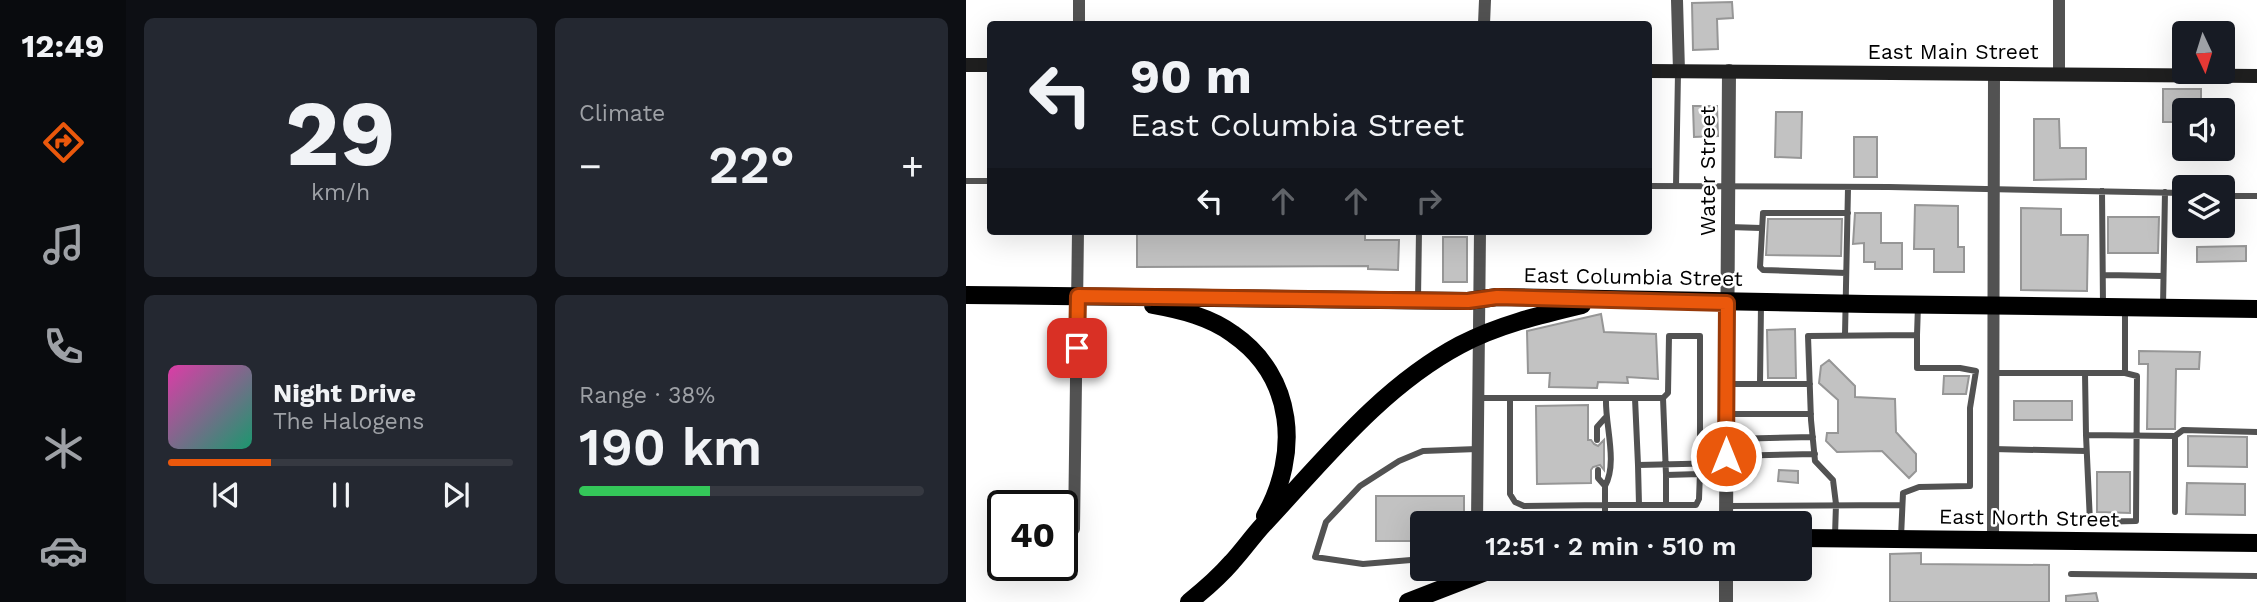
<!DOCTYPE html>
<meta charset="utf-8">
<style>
:root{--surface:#171b24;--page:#242831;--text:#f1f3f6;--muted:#9ea1a6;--line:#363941;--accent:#ea580c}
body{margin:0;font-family:"Work Sans",sans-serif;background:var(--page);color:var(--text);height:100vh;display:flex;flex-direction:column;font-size:26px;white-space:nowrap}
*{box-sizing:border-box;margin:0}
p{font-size:23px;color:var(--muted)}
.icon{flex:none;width:38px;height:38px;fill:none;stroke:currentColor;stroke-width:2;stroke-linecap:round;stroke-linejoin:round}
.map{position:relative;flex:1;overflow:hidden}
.side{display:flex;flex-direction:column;gap:18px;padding:18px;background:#0d0f14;width:840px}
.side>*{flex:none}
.hud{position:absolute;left:21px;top:21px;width:665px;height:214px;border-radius:7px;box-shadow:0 7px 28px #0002;background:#171b24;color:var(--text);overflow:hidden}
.needle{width:46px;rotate:176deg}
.tools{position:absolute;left:1206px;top:21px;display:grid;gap:14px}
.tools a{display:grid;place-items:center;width:63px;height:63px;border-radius:7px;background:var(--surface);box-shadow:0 7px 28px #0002;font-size:35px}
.speed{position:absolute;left:21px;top:490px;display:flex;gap:14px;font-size:35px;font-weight:700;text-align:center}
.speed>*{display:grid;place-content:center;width:91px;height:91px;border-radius:50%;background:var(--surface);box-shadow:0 7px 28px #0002;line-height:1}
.speed .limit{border:4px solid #111;border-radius:10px;background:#fff;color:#111}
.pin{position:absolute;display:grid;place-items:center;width:60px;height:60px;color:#fff;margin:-30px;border-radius:14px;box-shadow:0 4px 10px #0006}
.me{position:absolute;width:77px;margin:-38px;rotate:0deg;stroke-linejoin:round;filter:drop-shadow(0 0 5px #0008)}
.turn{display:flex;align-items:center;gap:24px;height:147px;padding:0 28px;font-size:32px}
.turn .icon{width:91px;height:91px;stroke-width:2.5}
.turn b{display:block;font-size:49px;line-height:60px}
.lanes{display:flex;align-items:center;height:66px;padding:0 28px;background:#0003;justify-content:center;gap:35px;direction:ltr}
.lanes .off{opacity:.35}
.big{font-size:52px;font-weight:600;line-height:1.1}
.side .tile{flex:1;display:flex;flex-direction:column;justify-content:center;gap:10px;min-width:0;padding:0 24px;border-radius:10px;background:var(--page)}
.side .dial{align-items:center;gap:0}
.dial b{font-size:91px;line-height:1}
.song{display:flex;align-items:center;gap:21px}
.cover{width:84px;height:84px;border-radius:10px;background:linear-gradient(135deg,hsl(320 70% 55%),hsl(160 70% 35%))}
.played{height:7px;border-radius:4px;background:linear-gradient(90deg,var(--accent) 30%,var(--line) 30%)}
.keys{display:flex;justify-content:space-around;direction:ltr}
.heat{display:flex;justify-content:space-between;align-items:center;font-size:38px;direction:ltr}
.charge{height:10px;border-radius:5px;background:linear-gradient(90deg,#34c759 38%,var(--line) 0)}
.side .tiles{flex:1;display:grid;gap:18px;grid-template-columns:repeat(2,1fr)}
.trip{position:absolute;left:444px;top:511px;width:402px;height:70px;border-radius:7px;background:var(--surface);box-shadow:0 7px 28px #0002;font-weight:600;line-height:70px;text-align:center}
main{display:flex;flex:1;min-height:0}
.tabs{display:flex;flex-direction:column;width:126px;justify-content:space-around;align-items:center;background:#090b0e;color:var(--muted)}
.tabs .icon{width:49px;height:49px}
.tabs .on{color:var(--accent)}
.tabs b{font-size:32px;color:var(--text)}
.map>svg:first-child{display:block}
</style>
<main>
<nav class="tabs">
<b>12:49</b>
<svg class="icon on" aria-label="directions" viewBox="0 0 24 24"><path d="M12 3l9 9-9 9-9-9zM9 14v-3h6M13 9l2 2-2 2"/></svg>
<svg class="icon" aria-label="music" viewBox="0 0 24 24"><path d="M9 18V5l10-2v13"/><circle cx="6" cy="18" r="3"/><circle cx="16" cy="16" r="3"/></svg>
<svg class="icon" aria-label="phone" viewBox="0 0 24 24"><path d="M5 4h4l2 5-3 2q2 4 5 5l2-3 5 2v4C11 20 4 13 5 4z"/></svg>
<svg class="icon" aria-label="climate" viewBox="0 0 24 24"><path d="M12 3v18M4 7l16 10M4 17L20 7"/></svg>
<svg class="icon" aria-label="car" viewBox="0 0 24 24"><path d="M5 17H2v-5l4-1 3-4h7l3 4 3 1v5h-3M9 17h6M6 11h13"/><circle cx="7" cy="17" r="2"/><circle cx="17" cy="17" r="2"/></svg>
</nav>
<section class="side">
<div class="tiles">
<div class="tile dial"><b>29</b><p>km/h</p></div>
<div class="tile"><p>Climate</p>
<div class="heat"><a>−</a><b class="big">22°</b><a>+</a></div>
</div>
<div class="tile">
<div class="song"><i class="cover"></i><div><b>Night Drive</b><p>The Halogens</p></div></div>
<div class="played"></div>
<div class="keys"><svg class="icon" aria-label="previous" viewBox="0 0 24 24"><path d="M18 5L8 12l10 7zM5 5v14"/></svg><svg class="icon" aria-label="pause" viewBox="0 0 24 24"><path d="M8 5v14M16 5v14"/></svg><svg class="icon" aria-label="next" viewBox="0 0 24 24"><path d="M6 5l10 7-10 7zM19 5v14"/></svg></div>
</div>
<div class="tile"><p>Range · 38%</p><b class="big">190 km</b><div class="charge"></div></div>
</div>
</section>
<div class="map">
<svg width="1291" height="602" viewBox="0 0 1291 602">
<rect width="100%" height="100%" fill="#fff"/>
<!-- building -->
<path fill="#c2c2c2" stroke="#969696" stroke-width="2" d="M 766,2 L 767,18 L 751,19 L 752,49 L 727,50 L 726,3 Z
M 1197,89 L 1235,89 L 1235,110 L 1218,110 L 1218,122 L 1197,122 Z
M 727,106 L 751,106 L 752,136 L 728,137 Z
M 810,112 L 836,112 L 835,158 L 809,157 Z
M 1068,119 L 1093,119 L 1094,148 L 1120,148 L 1120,179 L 1068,180 Z
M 888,137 L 911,137 L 911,177 L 888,177 Z
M 949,205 L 992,206 L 992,247 L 998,247 L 998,272 L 968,272 L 968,249 L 948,249 Z
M 1055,208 L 1095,209 L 1095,235 L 1122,235 L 1121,291 L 1055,290 Z
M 889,213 L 915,213 L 915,243 L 936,243 L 936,269 L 909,269 L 909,262 L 898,262 L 898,243 L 887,244 Z
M 1142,217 L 1193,217 L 1192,253 L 1142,253 Z
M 802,219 L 876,219 L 875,256 L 800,255 Z
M 171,231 L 390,231 L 390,233 L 399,233 L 399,240 L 433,240 L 432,270 L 402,269 L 402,266 L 171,267 Z
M 477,237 L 501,237 L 501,282 L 477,282 Z
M 1280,246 L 1280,261 L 1231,262 L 1231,247 Z
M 635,314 L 638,332 L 690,334 L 692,379 L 661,377 L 662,383 L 632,382 L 631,388 L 583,387 L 584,373 L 562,373 L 561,331 Z
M 829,329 L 830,378 L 802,378 L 801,330 Z
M 1173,351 L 1234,352 L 1233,369 L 1210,369 L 1209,429 L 1181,429 L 1182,364 L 1173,364 Z
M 863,360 L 889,386 L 889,397 L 929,399 L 930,432 L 950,454 L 950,471 L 943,478 L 916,451 L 871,452 L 860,441 L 861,433 L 872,433 L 872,400 L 853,383 L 855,366 Z
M 978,376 L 1003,376 L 1000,394 L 977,394 Z
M 1048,401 L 1106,401 L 1106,420 L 1048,420 Z
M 622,405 L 622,440 L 625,440 L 628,444 L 632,446 L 638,440 L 638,470 L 634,465 L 627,467 L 625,470 L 625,483 L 571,484 L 570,406 Z
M 1222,436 L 1281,437 L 1281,467 L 1222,466 Z
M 813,470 L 832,471 L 832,483 L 812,481 Z
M 1131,472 L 1164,472 L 1164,513 L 1131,512 Z
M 1221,483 L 1279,484 L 1279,515 L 1220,514 Z
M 410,496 L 498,496 L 498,523 L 457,523 L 457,541 L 410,541 Z
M 955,553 L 955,564 L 1083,565 L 1083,602 L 924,602 L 924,554 Z
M 1130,593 L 1132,602 L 1100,602 L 1100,596 Z"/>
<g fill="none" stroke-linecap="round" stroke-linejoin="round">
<!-- service -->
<path stroke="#525252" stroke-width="6" d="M 0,181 L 24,181
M 682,186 L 923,187 L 1218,193
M 710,186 L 712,73
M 1136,191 L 1137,306
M 1256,196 L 1291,196
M 763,227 L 795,228
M 880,273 L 797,270 L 794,267 L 797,213 L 882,213
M 1138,275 L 1197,276
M 452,299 L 453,231
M 1197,307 L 1199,192
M 879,335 L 882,188
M 951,335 L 952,305
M 1027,373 L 1159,373 L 1159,310
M 1119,373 L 1120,435
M 1159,373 L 1171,376 L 1170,521 L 1124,522 L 1120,435 L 1209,436 L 1217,430 L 1291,432
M 794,383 L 795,304
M 762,384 L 844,384
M 512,398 L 669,398 L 672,465 L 760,463
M 669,398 L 697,398 L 702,393 L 703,336 L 734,336 L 734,451
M 697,398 L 700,475 L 734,474
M 544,399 L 544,494 L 549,502 L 558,506 L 639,505 L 639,486 L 632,478 L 632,470
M 763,414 L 845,414
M 1209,436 L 1209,512
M 762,439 L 847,437
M 631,440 L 631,427 L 639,418
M 1027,449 L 1120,451
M 760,456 L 849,454
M 700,475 L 700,505
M 639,486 C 652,463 639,425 640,399
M 673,505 L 730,505 L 733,499 L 734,472
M 762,506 L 936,505
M 639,523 L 639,505 L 673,505 L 672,465
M 869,536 L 870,504 L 867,480 L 849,461 L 845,420 L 842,336 L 951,335 L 951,368 L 994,368 L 1010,371 L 1004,408 L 1004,486 L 953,487 L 937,493 L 935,537
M 457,559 L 397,564 L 349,557 L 360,522 L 394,486 L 433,461 L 457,451 L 511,449
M 1105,574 L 1291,576"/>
<!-- minor -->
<path stroke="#525252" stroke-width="12" d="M 711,0 L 713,71
M 1093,0 L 1093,74
M 113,24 L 113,0
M 518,24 L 519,0
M 511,523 L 514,231
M 108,529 L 112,231
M 1027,540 L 1028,73"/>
<!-- tertiary -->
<path stroke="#525252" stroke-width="14" d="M 760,523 L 763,71
M 760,602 L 760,569"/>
<!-- secondary -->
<path stroke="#1f1f1f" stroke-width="14" d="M 0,65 L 24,65
M 682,71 L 1291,76"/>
<!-- primary -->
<path stroke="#000" stroke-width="18" d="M 0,295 L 502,301 L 531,297 C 784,302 1038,307 1291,309
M 187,305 C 215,310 244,317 267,334 C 329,377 334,454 299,516
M 835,538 L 1291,543
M 223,602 C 238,590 253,577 266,562 C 277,550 286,537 297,525 C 357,461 415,387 494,345 C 532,325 574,315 616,305
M 442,602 L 527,569"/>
</g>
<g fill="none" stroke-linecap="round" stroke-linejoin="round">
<!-- route casing -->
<g stroke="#983908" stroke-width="18">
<path id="route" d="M 111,348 L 112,296 L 502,301 L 531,297 L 761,303 L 760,456"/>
</g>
<!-- route -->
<use href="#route" stroke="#ea580c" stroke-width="12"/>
</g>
<g text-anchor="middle" stroke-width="5" stroke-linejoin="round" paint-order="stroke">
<!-- street labels -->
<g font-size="21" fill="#000" stroke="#fff">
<text x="987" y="59">East Main Street</text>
<text transform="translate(742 171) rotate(-90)" y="7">Water Street</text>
<text transform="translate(667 277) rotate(1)" y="7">East Columbia Street</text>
<text transform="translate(1063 518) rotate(1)" y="7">East North Street</text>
</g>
</g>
</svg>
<div class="tools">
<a><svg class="needle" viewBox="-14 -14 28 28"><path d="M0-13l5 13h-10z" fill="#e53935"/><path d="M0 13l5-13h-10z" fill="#9ea1a6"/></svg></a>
<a><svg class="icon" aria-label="sound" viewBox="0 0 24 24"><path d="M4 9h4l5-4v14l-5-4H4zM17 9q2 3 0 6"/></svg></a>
<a><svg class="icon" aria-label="layers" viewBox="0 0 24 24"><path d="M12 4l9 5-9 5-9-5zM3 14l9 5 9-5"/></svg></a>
</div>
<div class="speed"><div class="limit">40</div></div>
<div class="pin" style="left:111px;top:348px;background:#d93025"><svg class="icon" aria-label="arrive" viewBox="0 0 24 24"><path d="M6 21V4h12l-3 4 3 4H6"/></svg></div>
<svg class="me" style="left:760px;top:456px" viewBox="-20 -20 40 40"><circle r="17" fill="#ea580c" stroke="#fff" stroke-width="3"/><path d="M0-11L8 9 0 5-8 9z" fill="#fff"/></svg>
<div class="trip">12:51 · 2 min · 510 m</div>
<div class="hud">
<div class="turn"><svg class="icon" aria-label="left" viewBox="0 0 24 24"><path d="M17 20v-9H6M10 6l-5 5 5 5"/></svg><div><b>90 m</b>East Columbia Street</div></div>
<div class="lanes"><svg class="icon" aria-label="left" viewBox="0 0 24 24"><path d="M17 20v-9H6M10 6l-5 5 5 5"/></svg><svg class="icon off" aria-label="ahead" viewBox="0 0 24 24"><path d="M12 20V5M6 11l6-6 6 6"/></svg><svg class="icon off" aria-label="ahead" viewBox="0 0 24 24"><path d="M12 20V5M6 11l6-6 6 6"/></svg><svg class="icon off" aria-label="right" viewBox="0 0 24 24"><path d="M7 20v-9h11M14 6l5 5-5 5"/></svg></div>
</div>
</div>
</main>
